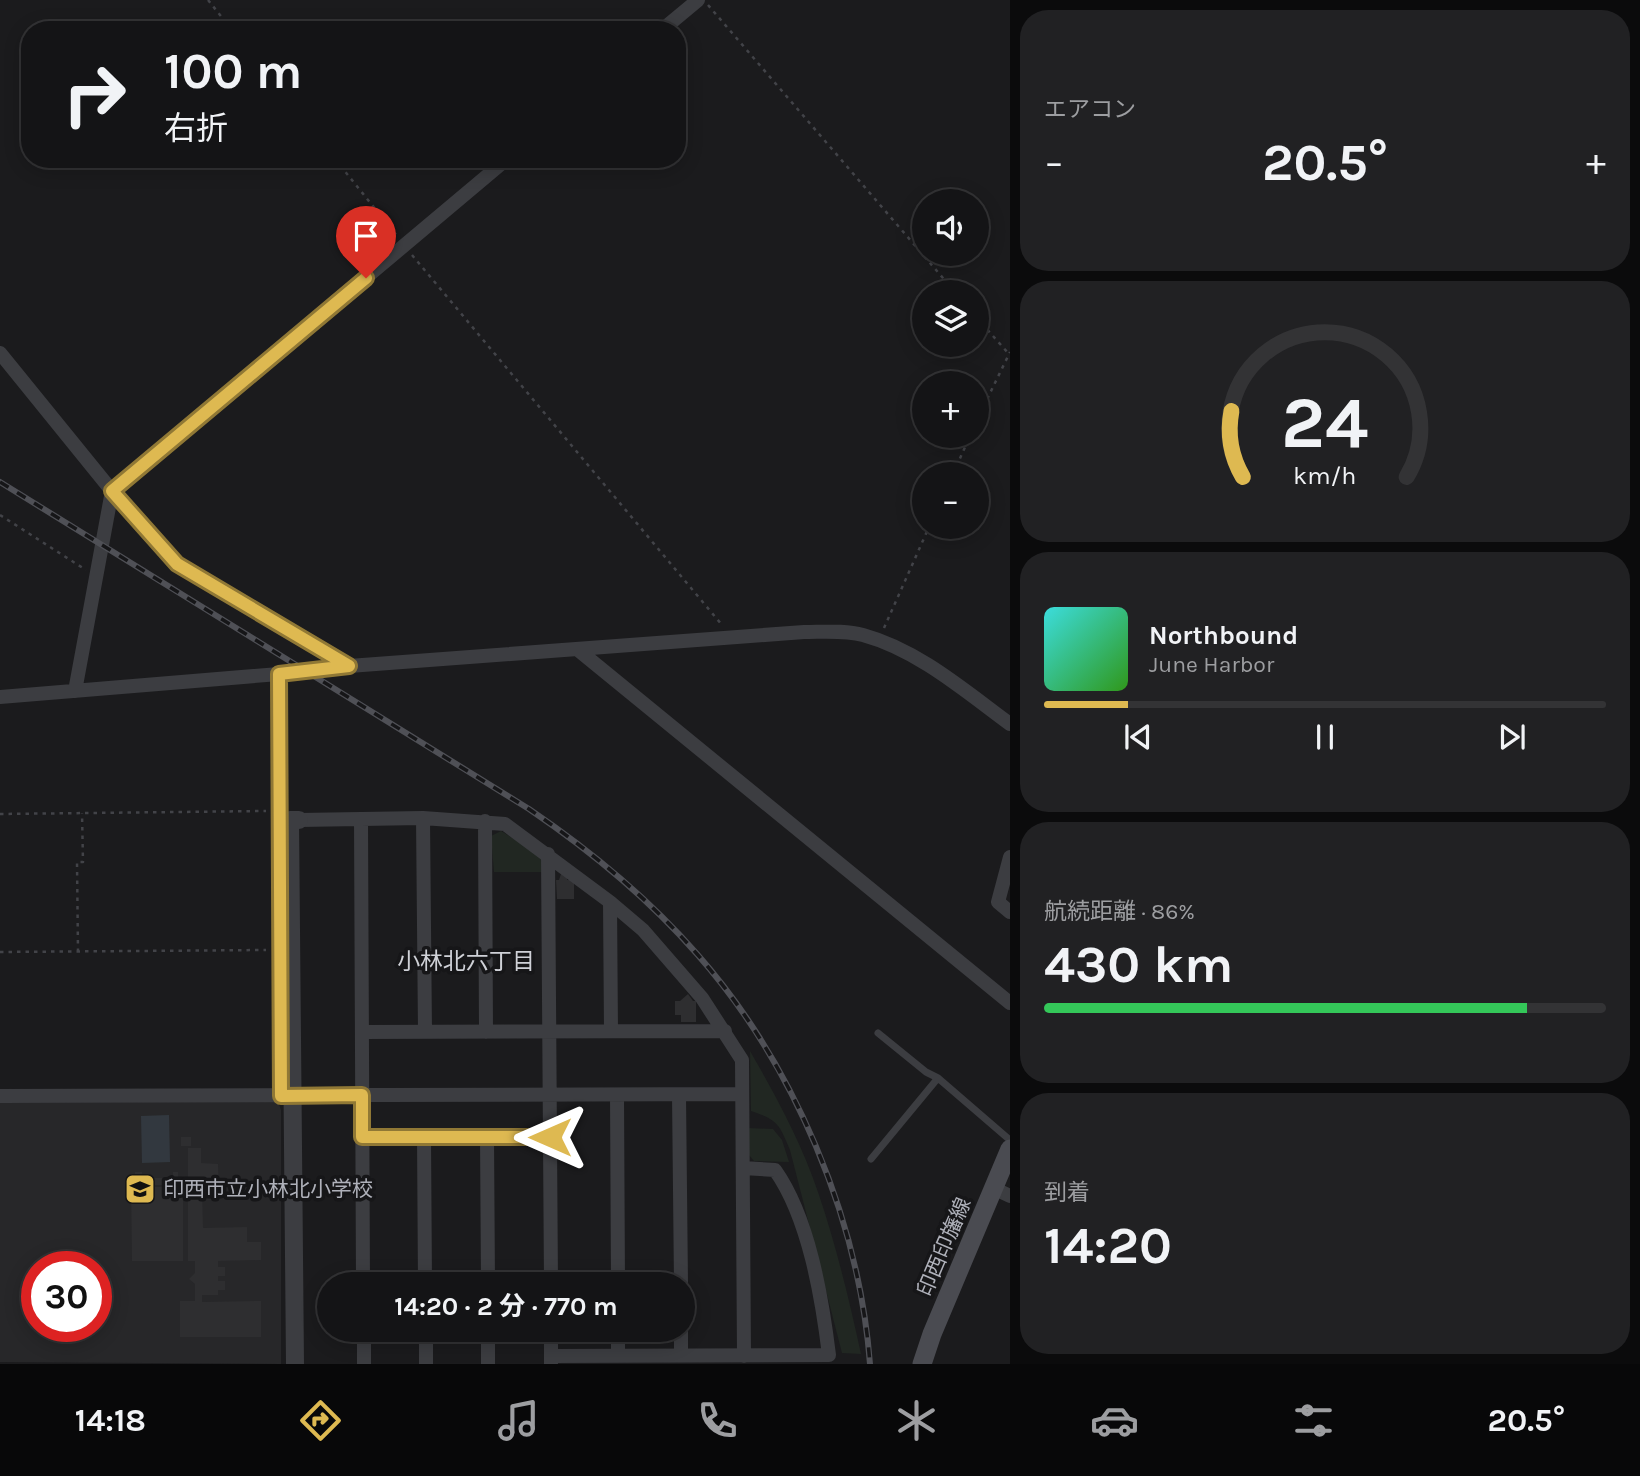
<!DOCTYPE html>
<html lang="ja">
<meta charset="utf-8">
<style>
:root{--surface:#141416;--page:#212123;--text:#f1f3f6;--muted:#9d9ea1;--line:#333335;--accent:#deb951}
body{margin:0;font-family:Karla,"Noto Sans JP",sans-serif;background:var(--page);color:var(--text);height:100vh;display:flex;flex-direction:column;font-size:26px;white-space:nowrap}
*{box-sizing:border-box;margin:0}
p{font-size:23px;color:var(--muted)}
.icon{flex:none;width:38px;height:38px;fill:none;stroke:currentColor;stroke-width:2;stroke-linecap:round;stroke-linejoin:round}
.map{position:relative;flex:1;overflow:hidden}
.drawer{display:flex;flex-direction:column;gap:10px;padding:10px;background:#0b0b0c;width:630px}
.drawer>*{flex:none}
.banner{position:absolute;left:21px;top:21px;width:665px;height:147px;border-radius:28px;box-shadow:0 4px 18px #0003,0 0 0 2px var(--line);background:#141416;color:var(--text);overflow:hidden}
.fabs{position:absolute;left:912px;top:189px;display:grid;gap:14px}
.fabs a{display:grid;place-items:center;width:77px;height:77px;border-radius:50%;background:var(--surface);box-shadow:0 4px 18px #0003,0 0 0 2px var(--line);font-size:35px}
.speed{position:absolute;left:21px;top:1251px;display:flex;gap:14px;font-size:35px;font-weight:700;text-align:center}
.speed>*{display:grid;place-content:center;width:91px;height:91px;border-radius:50%;background:var(--surface);box-shadow:0 4px 18px #0003,0 0 0 2px var(--line);line-height:1}
.speed .limit{border:10px solid #d22;background:#fff;color:#111}
.pin{position:absolute;display:grid;place-items:center;width:60px;height:60px;color:#fff;margin:-72px -30px;border-radius:50% 50% 50% 0;rotate:-45deg;box-shadow:0 0 7px #0007}
.pin .icon{rotate:45deg}
.me{position:absolute;width:77px;margin:-38px;rotate:270deg;stroke-linejoin:round;filter:drop-shadow(0 0 5px #0008)}
.turn{display:flex;align-items:center;gap:24px;height:147px;padding:0 28px;font-size:32px}
.turn .icon{width:91px;height:91px;stroke-width:2.5}
.turn b{display:block;font-size:49px;line-height:60px}
.big{font-size:52px;font-weight:700;line-height:1.1}
.drawer .tile{flex:1;display:flex;flex-direction:column;justify-content:center;gap:10px;min-width:0;padding:0 24px;border-radius:28px;background:var(--page)}
.drawer .dial{align-items:center;gap:0}
.dial svg{height:182px;overflow:visible;fill:none;stroke:var(--line);stroke-width:7;stroke-linecap:round;text-anchor:middle}
.dial text{fill:var(--text);stroke:none}
.song{display:flex;align-items:center;gap:21px}
.cover{width:84px;height:84px;border-radius:10px;background:linear-gradient(135deg,hsl(180 70% 55%),hsl(110 70% 35%))}
.played{height:7px;border-radius:4px;background:linear-gradient(90deg,var(--accent) 15%,var(--line) 15%)}
.keys{display:flex;justify-content:space-around;direction:ltr}
.heat{display:flex;justify-content:space-between;align-items:center;font-size:38px;direction:ltr}
.charge{height:10px;border-radius:5px;background:linear-gradient(90deg,#34c759 86%,var(--line) 0)}
.trip{position:absolute;left:317px;top:1272px;width:378px;height:70px;border-radius:35px;background:var(--surface);box-shadow:0 4px 18px #0003,0 0 0 2px var(--line);font-weight:700;line-height:70px;text-align:center}
.tab-bar{display:flex;height:112px;justify-content:space-around;align-items:center;background:#080809;color:var(--muted)}
.tab-bar .icon{width:49px;height:49px}
.tab-bar .current{color:var(--accent)}
.tab-bar b{font-size:32px;color:var(--text)}
main{display:flex;flex:1;min-height:0}
.map>svg:first-child{display:block}
</style>
<main>
<div class="map">
<svg width="1010" height="1364" viewBox="0 0 1010 1364">
<rect width="100%" height="100%" fill="#1b1b1d"/>
<!-- built -->
<path fill="#272729" fill-rule="evenodd" d="M 274,1101 L 279,1104 L 281,1110 L 281,1364 L 0,1362 L 0,1103 ZM 37,1267 L 96,1267 L 96,1326 L 37,1326 Z"/>
<!-- green -->
<path fill="#212722" d="M 501,831 L 543,857 L 542,872 L 494,872 L 491,836 Z
M 750,1051 C 776,1096 801,1142 818,1192 C 836,1245 849,1299 861,1354 L 842,1353 L 790,1150 C 779,1124 778,1120 751,1111 Z
M 748,1128 L 773,1129 L 782,1140 L 789,1162 L 754,1161 L 748,1154 Z"/>
<!-- water -->
<path fill="#32383f" d="M 169,1115 L 170,1162 L 142,1163 L 141,1116 Z"/>
<!-- building -->
<path fill="#2e2e30" d="M 561,874 L 567,875 L 567,880 L 574,880 L 574,899 L 557,899 L 556,880 L 559,880 Z
M 688,994 L 693,1001 L 696,1001 L 696,1022 L 681,1022 L 681,1015 L 675,1015 L 675,1001 L 680,1001 Z
M 181,1137 L 191,1137 L 191,1146 L 181,1146 Z
M 188,1148 L 201,1148 L 201,1163 L 218,1164 L 219,1195 L 213,1195 L 213,1187 L 202,1187 L 203,1228 L 247,1227 L 247,1242 L 261,1242 L 261,1260 L 218,1261 L 218,1267 L 225,1267 L 225,1276 L 218,1276 L 218,1281 L 225,1281 L 225,1290 L 218,1290 L 218,1295 L 202,1295 L 202,1302 L 261,1301 L 261,1337 L 180,1337 L 180,1301 L 195,1301 L 195,1284 L 189,1279 L 195,1273 L 195,1261 L 188,1261 Z
M 135,1172 L 142,1172 L 142,1178 L 173,1178 L 173,1172 L 178,1172 L 178,1185 L 135,1185 Z
M 131,1187 L 183,1187 L 183,1261 L 132,1261 Z"/>
<g fill="none" stroke-linecap="round" stroke-linejoin="round">
<!-- path -->
<path stroke="#424348" stroke-width="2.5" stroke-dasharray="3.5 5" stroke-linecap="butt" d="M 208,0 L 232,30
M 708,5 L 955,292
M 335,159 L 397,236
M 412,255 L 722,625
M 976,317 L 1009,354
M 976,422 L 1010,352
M 953,474 L 970,436
M 0,515 L 86,570
M 884,628 L 929,527
M 0,814 L 266,811
M 0,952 L 266,950
M 78,952 L 77,862 L 83,862 L 82,813"/>
<!-- service -->
<path stroke="#3c3d41" stroke-width="7" d="M 878,1033 L 926,1072 L 938,1078 L 1010,1140
M 871,1159 L 938,1078"/>
<!-- minor -->
<path stroke="#3c3d41" stroke-width="14" d="M 662,30 L 698,0
M 0,353 L 112,491 L 75,691
M 577,649 L 1010,1003
M 349,666 L 804,632 C 823,632 845,630 863,635 C 918,650 965,691 1010,724
M 0,697 L 279,674
M 423,818 L 425,1032
M 361,819 L 363,1284
M 299,820 L 423,818 L 505,824 L 610,902 L 643,930 L 702,998 L 742,1060 L 744,1356
M 485,821 L 486,1032
M 548,854 L 551,1284
M 1010,857 L 998,902 L 1010,912
M 610,902 L 611,1031
M 362,1032 L 725,1031
M 617,1095 L 618,1284
M 679,1095 L 681,1284
M 0,1096 L 742,1094
M 281,1096 L 279,674 L 349,666 L 177,564 L 112,491 L 507,159
M 362,1137 L 550,1137
M 424,1137 L 425,1284
M 487,1137 L 488,1284
M 993,1188 L 1010,1196
M 364,1330 L 364,1364
M 426,1330 L 426,1364
M 488,1330 L 488,1364
M 618,1330 L 618,1356
M 681,1330 L 681,1356
M 551,1356 L 829,1355 C 822,1298 809,1218 775,1170 L 743,1168
M 551,1363 L 551,1330"/>
<!-- tertiary -->
<path stroke="#3c3d41" stroke-width="18" d="M 295,1364 L 290,820 L 299,820"/>
<!-- secondary -->
<path stroke="#4a4b51" stroke-width="19" d="M 922,1364 L 932,1334 L 1010,1149"/>
<!-- rail casing -->
<g stroke="#4f5056" stroke-width="6">
<path id="rail" d="M 0,482 L 529,809 C 591,851 648,898 697,954 C 794,1064 859,1219 870,1364"/>
</g>
<!-- rail -->
<use href="#rail" stroke="#161618" stroke-width="3.5" stroke-dasharray="10" stroke-linecap="butt"/>
</g>
<g fill="none" stroke-linecap="round" stroke-linejoin="round">
<!-- route casing -->
<g stroke="#907835" stroke-width="18">
<path id="route" d="M 366,278 L 112,491 L 177,564 L 349,666 L 279,674 L 281,1096 L 362,1095 L 362,1137 L 550,1137"/>
</g>
<!-- route -->
<use href="#route" stroke="#deb951" stroke-width="12"/>
</g>
<!-- icons -->
<defs>
<g id="school-square" transform="scale(1.575)"><rect x="-9" y="-9" width="18" height="18" rx="4" fill="#deb951" stroke="#161618"/><path d="M0-5L7-2L0 1L-7-2ZM-4 1L0 2.5L4 1V4Q0 6-4 4Z" fill="#111"/></g>
</defs>
<g fill-rule="evenodd">
<use href="#school-square" x="140" y="1189"/>
</g>
<g text-anchor="middle" stroke-width="7" stroke-linejoin="round" paint-order="stroke">
<!-- poi labels -->
<g font-size="21" fill="#afb1ba" stroke="#161618" text-anchor="start">
<text x="163" y="1196">印西市立小林北小学校</text>
</g>
<!-- street labels -->
<g font-size="21" fill="#afb1ba" stroke="#161618">
<text transform="translate(944 1247) rotate(-67)" y="7">印西印旛線</text>
</g>
<!-- neighbourhood labels -->
<g font-size="23" fill="#cfd1d7" stroke="#161618">
<text x="466" y="969">小林北六丁目</text>
</g>
</g>
</svg>
<div class="fabs">
<a><svg class="icon" aria-label="sound" viewBox="0 0 24 24"><path d="M4 9h4l5-4v14l-5-4H4zM17 9q2 3 0 6"/></svg></a>
<a><svg class="icon" aria-label="layers" viewBox="0 0 24 24"><path d="M12 4l9 5-9 5-9-5zM3 14l9 5 9-5"/></svg></a>
<a>+</a>
<a>−</a>
</div>
<div class="speed"><div class="limit">30</div></div>
<div class="pin" style="left:366px;top:278px;background:#d93025"><svg class="icon" aria-label="arrive" viewBox="0 0 24 24"><path d="M6 21V4h12l-3 4 3 4H6"/></svg></div>
<svg class="me" style="left:550px;top:1137px" viewBox="-20 -20 40 40"><path d="M0-17L14 15 0 8-14 15z" fill="#deb951" stroke="#fff" stroke-width="4"/></svg>
<div class="trip">14:20 · 2 分 · 770 m</div>
<div class="banner">
<div class="turn"><svg class="icon" aria-label="right" viewBox="0 0 24 24"><path d="M7 20v-9h11M14 6l5 5-5 5"/></svg><div><b>100 m</b>右折</div></div>
</div>
</div>
<section class="drawer">
<div class="tile"><p>エアコン</p>
<div class="heat"><a>−</a><b class="big">20.5°</b><a>+</a></div>
</div>
<div class="tile dial"><svg viewBox="0 0 100 80">
<path d="M14 69A42 42 0 1 1 86 69"/>
<path d="M14 69A42 42 0 0 1 9 40" stroke="#deb951"/>
<text x="50" y="56" font-size="32" font-weight="700">24</text>
<text x="50" y="72" font-size="11">km/h</text>
</svg></div>
<div class="tile">
<div class="song"><i class="cover"></i><div><b>Northbound</b><p>June Harbor</p></div></div>
<div class="played"></div>
<div class="keys"><svg class="icon" aria-label="previous" viewBox="0 0 24 24"><path d="M18 5L8 12l10 7zM5 5v14"/></svg><svg class="icon" aria-label="pause" viewBox="0 0 24 24"><path d="M8 5v14M16 5v14"/></svg><svg class="icon" aria-label="next" viewBox="0 0 24 24"><path d="M6 5l10 7-10 7zM19 5v14"/></svg></div>
</div>
<div class="tile"><p>航続距離 · 86%</p><b class="big">430 km</b><div class="charge"></div></div>
<div class="tile"><p>到着</p><b class="big">14:20</b></div>
</section>
</main>
<nav class="tab-bar">
<b>14:18</b>
<svg class="icon current" aria-label="directions" viewBox="0 0 24 24"><path d="M12 3l9 9-9 9-9-9zM9 14v-3h6M13 9l2 2-2 2"/></svg>
<svg class="icon" aria-label="music" viewBox="0 0 24 24"><path d="M9 18V5l10-2v13"/><circle cx="6" cy="18" r="3"/><circle cx="16" cy="16" r="3"/></svg>
<svg class="icon" aria-label="phone" viewBox="0 0 24 24"><path d="M5 4h4l2 5-3 2q2 4 5 5l2-3 5 2v4C11 20 4 13 5 4z"/></svg>
<svg class="icon" aria-label="climate" viewBox="0 0 24 24"><path d="M12 3v18M4 7l16 10M4 17L20 7"/></svg>
<svg class="icon" aria-label="car" viewBox="0 0 24 24"><path d="M5 17H2v-5l4-1 3-4h7l3 4 3 1v5h-3M9 17h6M6 11h13"/><circle cx="7" cy="17" r="2"/><circle cx="17" cy="17" r="2"/></svg>
<svg class="icon" aria-label="filters" viewBox="0 0 24 24"><path d="M4 7h16M4 17h16"/><circle cx="9" cy="7" r="2"/><circle cx="15" cy="17" r="2"/></svg>
<b>20.5°</b>
</nav>
